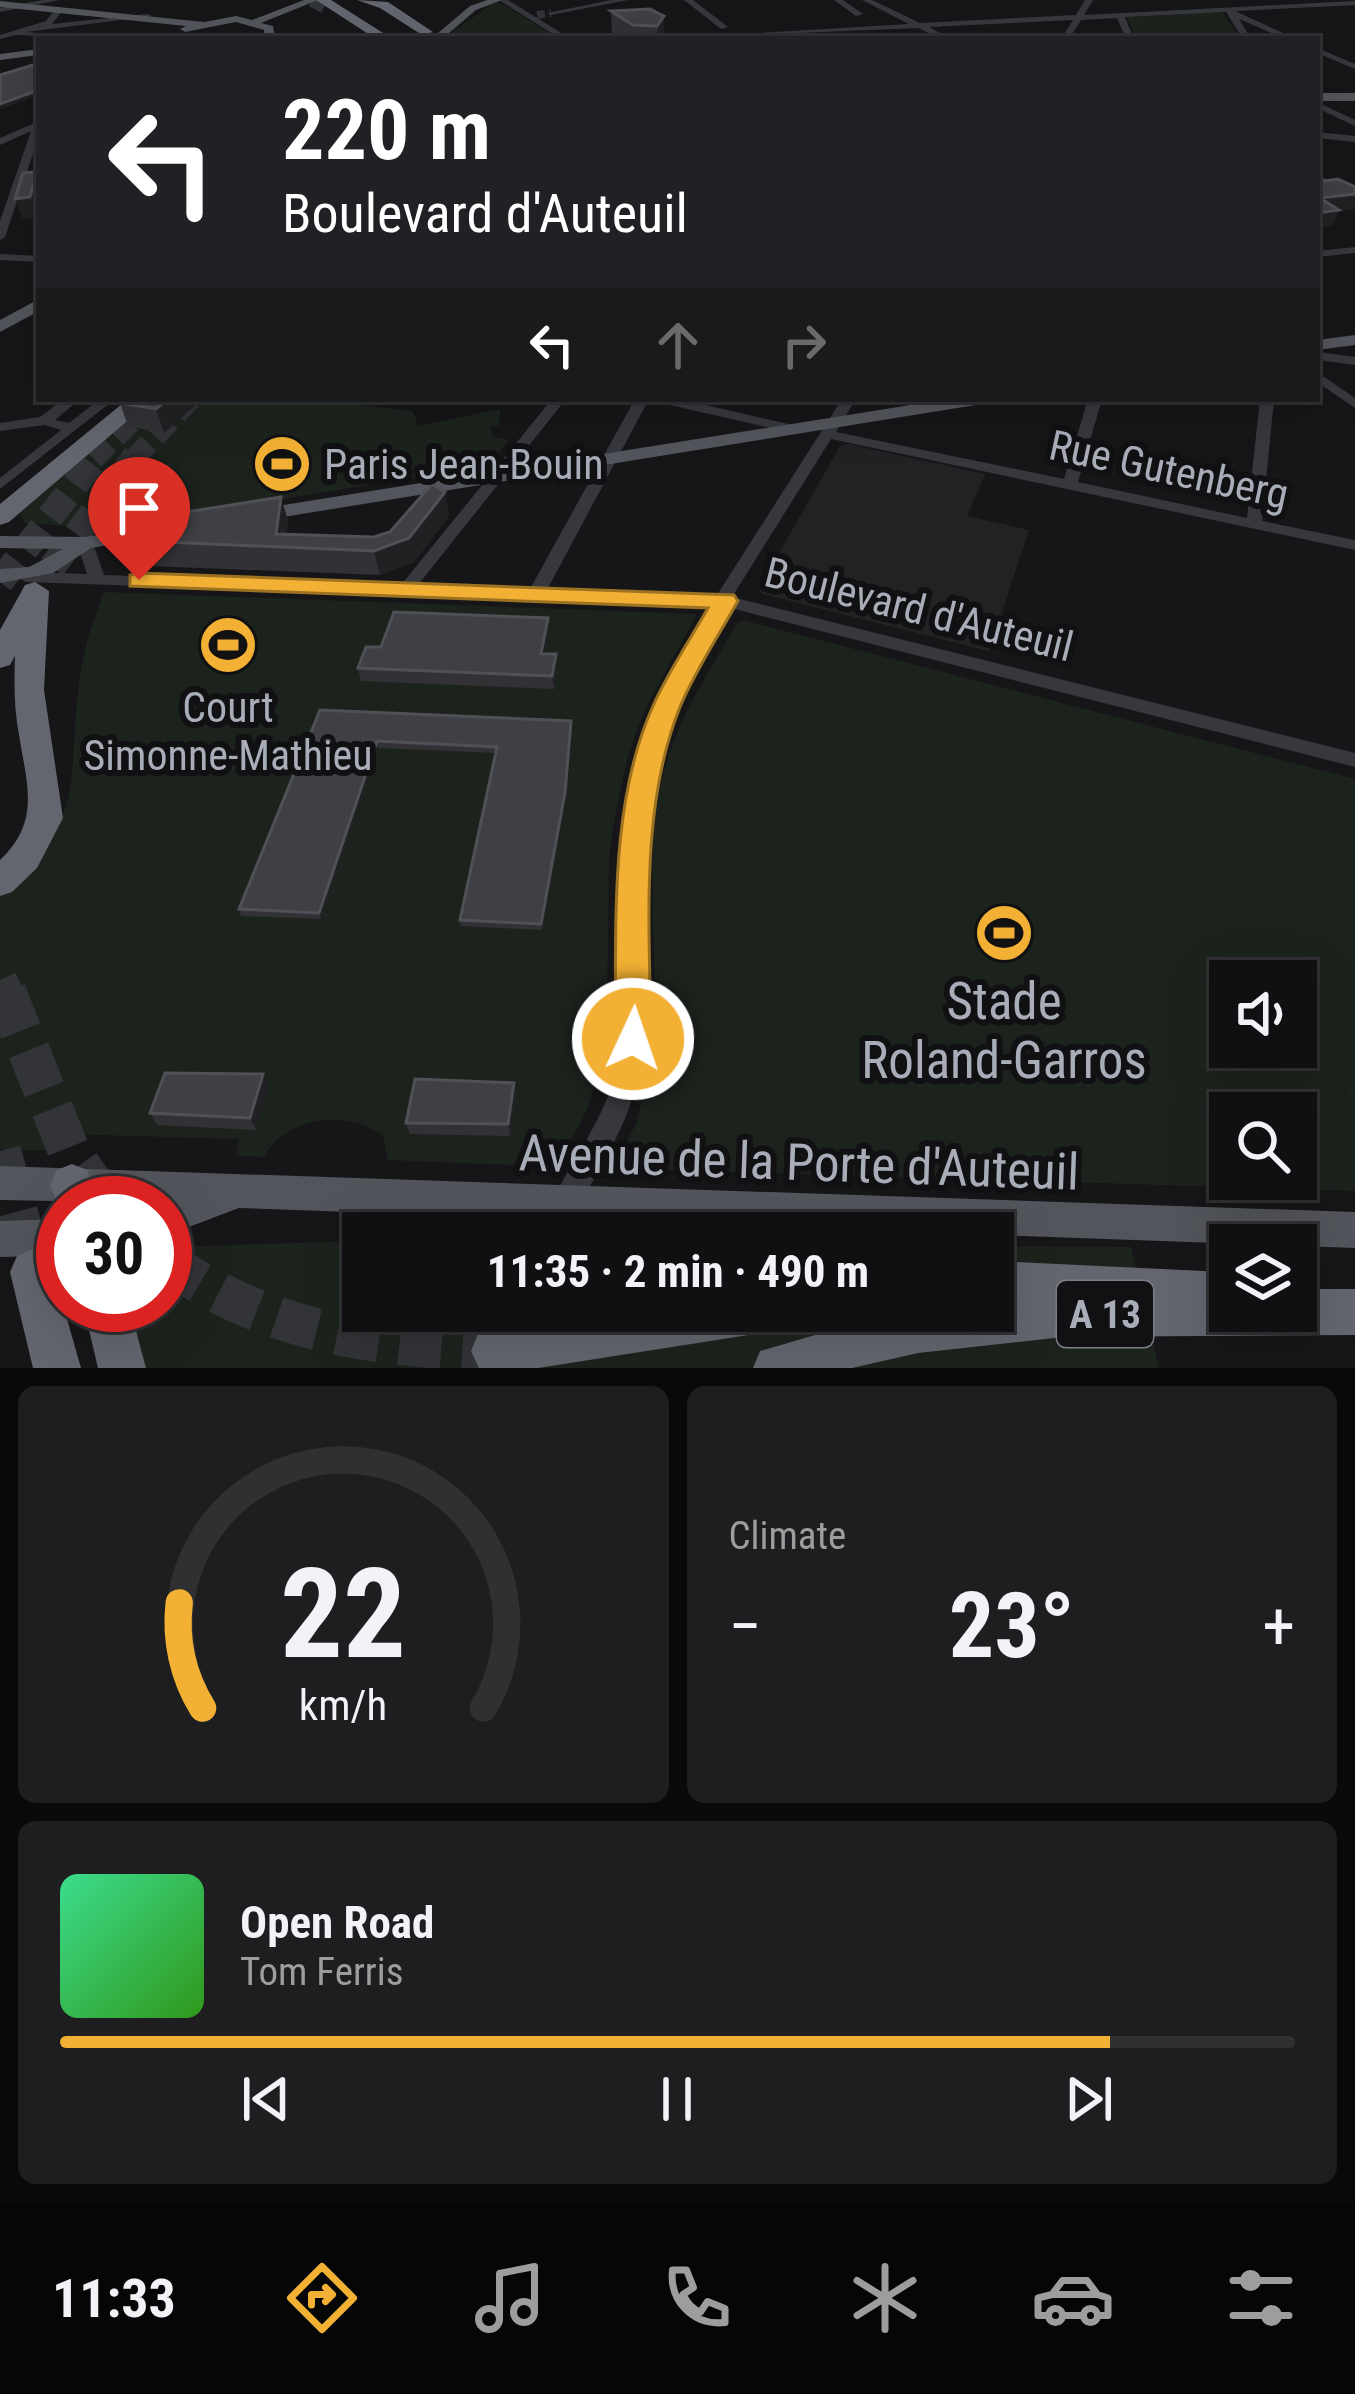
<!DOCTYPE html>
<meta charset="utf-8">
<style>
:root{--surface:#101012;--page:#1e1e20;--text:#f1f3f6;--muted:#9c9d9f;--line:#303032;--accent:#f2b134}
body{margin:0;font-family:"Roboto Condensed",sans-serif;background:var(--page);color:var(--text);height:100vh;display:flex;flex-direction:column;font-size:45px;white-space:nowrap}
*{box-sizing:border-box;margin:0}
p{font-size:39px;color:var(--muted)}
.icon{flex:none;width:66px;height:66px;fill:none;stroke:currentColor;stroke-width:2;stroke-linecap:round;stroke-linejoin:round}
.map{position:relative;height:1368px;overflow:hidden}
.sheet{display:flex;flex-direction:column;gap:18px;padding:18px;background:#09090a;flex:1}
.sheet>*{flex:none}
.guide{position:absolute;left:36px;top:36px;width:1284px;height:366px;border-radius:0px;box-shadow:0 12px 48px #0002,0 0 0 3px var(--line);background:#202124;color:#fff;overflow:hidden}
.buttons{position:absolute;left:1209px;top:960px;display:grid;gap:24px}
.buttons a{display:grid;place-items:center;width:108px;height:108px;border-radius:0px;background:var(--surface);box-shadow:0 12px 48px #0002,0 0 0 3px var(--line);font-size:60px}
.speed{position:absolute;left:36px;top:1176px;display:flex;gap:24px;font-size:60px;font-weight:700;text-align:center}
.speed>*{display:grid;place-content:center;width:156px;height:156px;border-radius:50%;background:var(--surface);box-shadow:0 12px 48px #0002,0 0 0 3px var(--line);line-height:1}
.speed .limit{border:18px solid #d22;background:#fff;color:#111}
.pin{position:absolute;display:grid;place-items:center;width:102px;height:102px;color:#fff;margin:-123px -51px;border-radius:50% 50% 50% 0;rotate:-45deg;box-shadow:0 0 12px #0007}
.pin .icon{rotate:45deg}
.me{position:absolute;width:132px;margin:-66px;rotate:3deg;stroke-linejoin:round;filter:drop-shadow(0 0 9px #0008)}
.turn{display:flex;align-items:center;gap:42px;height:252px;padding:0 48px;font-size:54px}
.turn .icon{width:156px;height:156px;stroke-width:2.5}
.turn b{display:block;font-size:84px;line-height:102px}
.lanes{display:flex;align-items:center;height:114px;padding:0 48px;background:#0003;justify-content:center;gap:60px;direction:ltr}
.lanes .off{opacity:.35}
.big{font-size:90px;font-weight:700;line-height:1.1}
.sheet .tile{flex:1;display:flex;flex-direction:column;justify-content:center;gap:18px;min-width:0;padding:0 42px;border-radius:18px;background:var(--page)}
.sheet .dial{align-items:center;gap:0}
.dial svg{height:312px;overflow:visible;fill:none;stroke:var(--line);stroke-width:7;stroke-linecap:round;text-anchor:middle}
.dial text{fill:var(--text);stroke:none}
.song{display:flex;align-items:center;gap:36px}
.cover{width:144px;height:144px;border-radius:18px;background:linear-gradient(135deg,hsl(150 70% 55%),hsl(110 70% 35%))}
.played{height:12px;border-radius:6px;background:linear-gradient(90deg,var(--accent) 85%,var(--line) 85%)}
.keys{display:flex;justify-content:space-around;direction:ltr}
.heat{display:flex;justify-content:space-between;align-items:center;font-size:66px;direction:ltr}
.sheet .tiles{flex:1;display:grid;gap:18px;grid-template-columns:1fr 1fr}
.tile:last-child{grid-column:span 2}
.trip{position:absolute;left:342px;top:1212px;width:672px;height:120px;border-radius:0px;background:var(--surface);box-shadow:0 12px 48px #0002,0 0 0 3px var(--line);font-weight:700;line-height:120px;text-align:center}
.menu{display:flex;height:192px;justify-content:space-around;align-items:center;background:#060607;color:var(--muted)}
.menu .icon{width:84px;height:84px}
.menu .selected{color:var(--accent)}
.menu b{font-size:54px;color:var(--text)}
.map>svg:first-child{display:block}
</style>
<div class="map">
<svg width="1355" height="1368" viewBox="0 0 1355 1368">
<rect width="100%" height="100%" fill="#161618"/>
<!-- built -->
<path fill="#222225" d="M 848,444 L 985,474 L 967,516 L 1029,530 L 989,651 L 762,594 L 759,588 L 840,446 Z"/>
<!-- green -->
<path fill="#1c231d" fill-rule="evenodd" d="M 495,2 L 503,4 L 559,39 L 442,39 Z
M 1222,12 L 1241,39 L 1136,39 L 1127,17 Z
M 151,399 L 310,399 L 413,411 L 418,426 L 500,409 L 499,425 L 490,428 L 493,437 L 508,440 L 493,461 L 477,468 L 101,528 L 24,523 L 20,513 Z
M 104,592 L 697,614 C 669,668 639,709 625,769 C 619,796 613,824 610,851 C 603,926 627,1141 533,1166 L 388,1160 L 383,1136 C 349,1108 284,1117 264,1157 L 236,1156 L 239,1139 L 60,1134 L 53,1151 L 0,1149 L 0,896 C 96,813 63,772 82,665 C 86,640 95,616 104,592 Z
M 743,620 L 1355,779 L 1355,1191 L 613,1168 L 637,1122 L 654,1035 L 660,1031 L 661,1016 L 668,1018 L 668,1000 L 654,995 C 656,913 642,826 672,746 C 688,703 714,663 737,623 ZM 1230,981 L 1296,981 L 1296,1047 L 1230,1047 ZM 1230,1113 L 1296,1113 L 1296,1179 L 1230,1179 Z
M 363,1241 L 363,1311 L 993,1311 L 993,1246 L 1131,1247 L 1159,1368 L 142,1368 L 130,1305 L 165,1305 L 165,1247 Z"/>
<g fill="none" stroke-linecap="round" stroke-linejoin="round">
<!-- minor-tunnel -->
<path stroke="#333438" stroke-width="8" stroke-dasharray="8 4.5" stroke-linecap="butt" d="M 537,15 L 551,13"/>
<!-- highway-tunnel-far4 -->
<path stroke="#333438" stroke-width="14" stroke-dasharray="14 8" stroke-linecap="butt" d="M 312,0 L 327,8
M 415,35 L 418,39"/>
<!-- highway-tunnel-far3 -->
<path stroke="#333438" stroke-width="21" stroke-dasharray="21 10" stroke-linecap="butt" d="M 94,459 L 154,399
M 134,459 L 191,399"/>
<!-- highway-tunnel-far2 -->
<path stroke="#333438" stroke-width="27" stroke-dasharray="27 14" stroke-linecap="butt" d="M 52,567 L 136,456
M 0,582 L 97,456"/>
<!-- highway-tunnel-far1 -->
<path stroke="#333438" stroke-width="34" stroke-dasharray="34 16" stroke-linecap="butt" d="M 0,980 L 7,995"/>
<!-- highway-tunnel -->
<path stroke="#333438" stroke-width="42" stroke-dasharray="42 21" stroke-linecap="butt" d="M 5,992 L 69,1151 L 106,1203
M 0,1151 L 30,1260
M 165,1260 C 264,1332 376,1346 495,1351"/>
<!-- minor -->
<path fill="#37383d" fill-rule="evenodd" d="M 43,0 L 59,0 L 0,12 L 0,8 Z
M 499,0 L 508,0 L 571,39 L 561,39 Z
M 612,0 L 628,0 L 551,15 L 547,13 Z
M 684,0 L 693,0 L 728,27 L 721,29 Z
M 834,0 L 843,0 L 863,14 L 856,16 Z
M 862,0 L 872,0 L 920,23 L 1076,15 L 1085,0 L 1093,0 L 1084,15 L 1355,1 L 1355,5 L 1235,11 L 1296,39 L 1285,39 L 1239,19 L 1251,39 L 1243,39 L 1226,12 L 1125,17 L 1134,39 L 1126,39 L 1117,18 L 1081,20 L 1069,39 L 1061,39 L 1073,20 L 929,27 L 951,39 L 941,39 L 918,28 L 658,39 L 909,24 Z
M 57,7 L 64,9 L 52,24 L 148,14 L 152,16 L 26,32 L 119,39 L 16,35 L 0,39 L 0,35 L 46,21 Z
M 1317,48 L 1355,64 L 1355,69 L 1317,53 Z
M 1317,102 L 1355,120 L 1355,126 L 1317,108 Z
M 39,121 L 39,136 L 5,237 L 0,240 L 0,221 L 31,131 L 0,145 L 0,138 Z
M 1317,132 L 1355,136 L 1355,142 L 1317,138 Z
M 1317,174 L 1355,196 L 1355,203 L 1317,181 Z
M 1355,247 L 1355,253 L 1317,257 L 1317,251 Z
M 0,254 L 39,256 L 39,262 L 0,260 Z
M 1317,352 L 1355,357 L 1355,365 L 1317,360 Z
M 1317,372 L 1355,398 L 1355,408 L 1317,382 Z
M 64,399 L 80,399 L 55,420 L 69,423 L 100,399 L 115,399 L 0,489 L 0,478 L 61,430 L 44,425 L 0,431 L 0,423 L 40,417 Z
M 552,399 L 566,399 L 418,585 L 530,589 L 635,399 L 649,399 L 547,590 L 717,595 L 842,399 L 856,399 L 836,432 L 1064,479 L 1088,399 L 1102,399 L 1078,482 L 1247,518 L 1260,399 L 1274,399 L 1262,521 L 1355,540 L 1355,550 L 831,439 L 732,597 L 1355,753 L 1355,767 L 727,607 C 691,669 658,738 648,810 C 636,895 656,981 641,1066 C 631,1120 600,1169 573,1215 L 564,1219 L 555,1215 L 551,1206 C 571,1157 607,1119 617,1065 C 631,993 619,919 624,846 C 631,759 668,680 711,606 L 26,582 L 18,577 L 26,572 L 87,574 L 77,543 L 85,538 L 93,543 L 104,575 L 401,585 Z
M 655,399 L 680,399 L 797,426 L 799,429 L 792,433 L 657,402 Z"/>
<!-- major -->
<path fill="#53555c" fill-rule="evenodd" d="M 304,0 L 318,0 L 261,23 L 273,26 L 275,39 L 265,39 L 264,30 L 236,22 L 185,32 L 180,29 L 186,26 L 0,7 L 0,1 L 204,22 L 236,16 L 252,20 Z
M 487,0 L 502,0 L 476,10 L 442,39 L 431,39 L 470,6 Z
M 181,33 L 185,38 L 145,39 Z
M 39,49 L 39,55 L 0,60 L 0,54 Z
M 1317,93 L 1355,93 L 1355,101 L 1317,101 Z
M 39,299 L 39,311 L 0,332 L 0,320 Z
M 1355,335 L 1355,345 L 1317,350 L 1317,340 Z
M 948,399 L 991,399 L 982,404 L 252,522 L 242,516 L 252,510 Z
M 159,525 L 169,531 L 166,535 L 91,548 L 53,573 L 0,583 L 0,569 L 29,567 L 63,549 L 0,548 L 0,536 L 85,537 Z
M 0,1166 L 1355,1212 L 1355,1248 L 239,1208 L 165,1236 L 165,1203 L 0,1200 Z
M 63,1219 L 63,1255 L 0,1257 L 0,1221 Z"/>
<!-- highway -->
<path fill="#63666e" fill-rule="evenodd" d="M 316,0 L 331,0 L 391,38 L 376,39 Z
M 357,0 L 388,2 L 433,32 L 422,35 L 380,8 Z
M 128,399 L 153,399 L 9,522 L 0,525 L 0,504 Z
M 35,582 L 49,591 L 44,690 L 63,818 L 37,868 L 12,892 L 0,896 L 0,860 C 41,821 27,785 19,735 C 14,709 14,683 15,656 L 10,665 L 0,668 L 0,630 L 25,585 Z
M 72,1164 L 87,1170 L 100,1203 L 63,1203 L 63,1218 L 50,1185 L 57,1170 Z
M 33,1249 L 49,1256 L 81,1368 L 33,1368 L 10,1272 L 17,1256 Z
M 993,1261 L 1224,1272 L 1230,1275 L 1230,1311 L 1296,1311 L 1296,1289 L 1355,1289 L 1355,1335 L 1063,1337 L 918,1353 L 852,1368 L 753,1368 L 760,1351 L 897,1311 L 993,1311 Z
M 83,1305 L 129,1305 L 146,1368 L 98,1368 Z
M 602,1311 L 778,1311 L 771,1327 L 755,1334 L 538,1368 L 479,1368 L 471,1351 L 478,1334 Z"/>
</g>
<!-- wall -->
<path fill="#323236" d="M 611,11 L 664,16 L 664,39 L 612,39 Z
M 199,402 L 164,433 L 128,426 L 120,403 Z
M 445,492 L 449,516 L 414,562 L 380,575 L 150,566 L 137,554 L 128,530 L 281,497 L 288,521 L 286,534 L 374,537 L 390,532 Z
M 549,631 L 545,654 L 556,654 L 557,667 L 554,689 L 361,681 L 358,668 L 381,647 Z
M 320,710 L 572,727 L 566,799 L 542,930 L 461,926 L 460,920 L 496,753 L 378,748 L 321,919 L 241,916 L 239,909 Z
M 263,1074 L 269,1086 L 256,1130 L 157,1125 L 150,1113 Z
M 514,1083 L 516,1095 L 510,1136 L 410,1134 L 406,1123 Z"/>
<!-- shaded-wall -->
<path fill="#212124" d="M 664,16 L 664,39 L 658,39 L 657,26 Z
M 39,90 L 39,95 L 0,109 L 0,104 Z
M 37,172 L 39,177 L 39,209 L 37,217 L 22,219 L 15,199 Z
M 1355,194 L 1355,209 L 1339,211 L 1333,226 L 1317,228 L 1317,206 L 1320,198 Z
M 168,399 L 198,399 L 199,402 L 164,433 L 156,409 Z
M 445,492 L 449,516 L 414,562 L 380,575 L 374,551 Z
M 281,497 L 288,521 L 284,547 L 276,534 Z
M 548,618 L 549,631 L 543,666 L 541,654 Z
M 556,654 L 557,667 L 554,689 L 552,676 Z
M 571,721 L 566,799 L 542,930 L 541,924 Z
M 377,741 L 378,748 L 321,919 L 319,913 Z
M 263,1074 L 269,1086 L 256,1130 L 250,1118 Z
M 514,1083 L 516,1095 L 510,1136 L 508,1124 Z"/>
<!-- building -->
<path fill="#3f3f44" stroke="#4f5156" stroke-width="3" d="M 650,9 L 664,16 L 657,26 L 633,25 L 611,11 Z
M 39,63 L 39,90 L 0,104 L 0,75 Z
M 37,172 L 30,197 L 15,199 L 23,173 Z
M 1338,179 L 1355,187 L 1355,194 L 1320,198 L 1339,210 L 1317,213 L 1317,182 Z
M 124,399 L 168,399 L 156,409 L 120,403 Z
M 432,484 L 445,492 L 409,538 L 374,551 L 141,541 L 128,530 L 149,518 L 281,497 L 276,534 L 374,537 L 390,532 Z
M 394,612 L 548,618 L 541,654 L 556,654 L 552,676 L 358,668 L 366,647 L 381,647 Z
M 320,710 L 571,721 L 565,792 L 541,924 L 460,920 L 497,747 L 377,741 L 319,913 L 239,909 Z
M 165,1073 L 263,1074 L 250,1118 L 150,1113 Z
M 415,1079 L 514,1083 L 508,1124 L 406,1123 Z"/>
<!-- route -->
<path fill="#f2b134" stroke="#9d7322" stroke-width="3" d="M 139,573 L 734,595 L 738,601 C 719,635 695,671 680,707 C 639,809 650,931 651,1039 L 645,1050 L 633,1055 L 620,1050 L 615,1039 C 617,931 608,806 653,706 C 668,672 690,640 708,608 L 130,586 L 130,575 Z"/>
<!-- icons -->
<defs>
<g id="stadium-disc" transform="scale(3)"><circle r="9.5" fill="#f2b134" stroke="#111113"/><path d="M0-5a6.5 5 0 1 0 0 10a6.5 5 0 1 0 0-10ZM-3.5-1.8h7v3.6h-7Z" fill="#111"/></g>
</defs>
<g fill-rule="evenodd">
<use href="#stadium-disc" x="282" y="464"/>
<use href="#stadium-disc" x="228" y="645"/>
<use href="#stadium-disc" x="1004" y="933"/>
</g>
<g text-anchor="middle" stroke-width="12" stroke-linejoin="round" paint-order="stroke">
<!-- shield labels -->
<rect fill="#111113" stroke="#7b7e86" stroke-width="3" x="1057" y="1281" width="96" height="66" rx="9"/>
<g font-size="39" font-weight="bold" fill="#a8adb8">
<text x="1105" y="1328">A 13</text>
</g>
<!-- poi labels -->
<g font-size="42" fill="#a8adb8" stroke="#111113" text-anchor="start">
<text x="324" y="479">Paris Jean-Bouin</text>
<text x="228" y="722" text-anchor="middle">Court<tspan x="228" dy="48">Simonne-Mathieu</tspan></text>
</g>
<!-- street labels -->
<g font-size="42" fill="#a8adb8" stroke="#111113">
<text transform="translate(1169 469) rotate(12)" y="15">Rue Gutenberg</text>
<text transform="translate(919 609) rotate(14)" y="15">Boulevard d'Auteuil</text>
</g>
<!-- near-poi labels -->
<g font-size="51" fill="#a8adb8" stroke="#111113">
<text x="1004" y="1019">Stade<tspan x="1004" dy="59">Roland-Garros</tspan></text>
</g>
<!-- near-street labels -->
<g font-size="51" fill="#a8adb8" stroke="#111113">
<text transform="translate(799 1162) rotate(2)" y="18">Avenue de la Porte d'Auteuil</text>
</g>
</g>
</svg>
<div class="buttons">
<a><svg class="icon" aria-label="sound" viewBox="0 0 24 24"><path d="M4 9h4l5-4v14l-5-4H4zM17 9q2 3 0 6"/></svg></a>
<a><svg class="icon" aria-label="search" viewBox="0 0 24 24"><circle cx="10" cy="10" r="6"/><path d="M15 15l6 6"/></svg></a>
<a><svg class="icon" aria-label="layers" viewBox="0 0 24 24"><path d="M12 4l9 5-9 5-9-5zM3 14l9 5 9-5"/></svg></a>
</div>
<div class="speed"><div class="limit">30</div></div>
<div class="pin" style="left:139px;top:580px;background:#d93025"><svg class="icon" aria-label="arrive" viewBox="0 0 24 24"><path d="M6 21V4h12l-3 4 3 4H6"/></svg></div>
<svg class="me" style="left:633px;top:1039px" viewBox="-20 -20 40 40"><circle r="17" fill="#f2b134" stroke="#fff" stroke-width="3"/><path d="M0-11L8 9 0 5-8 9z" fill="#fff"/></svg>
<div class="trip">11:35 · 2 min · 490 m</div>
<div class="guide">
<div class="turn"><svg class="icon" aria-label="left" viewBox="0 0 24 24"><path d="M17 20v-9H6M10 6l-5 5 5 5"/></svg><div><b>220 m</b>Boulevard d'Auteuil</div></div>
<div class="lanes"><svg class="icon" aria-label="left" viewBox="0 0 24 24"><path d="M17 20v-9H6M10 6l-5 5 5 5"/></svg><svg class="icon off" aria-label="ahead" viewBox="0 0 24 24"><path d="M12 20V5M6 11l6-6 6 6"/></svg><svg class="icon off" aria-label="right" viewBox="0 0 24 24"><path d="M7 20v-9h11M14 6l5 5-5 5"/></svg></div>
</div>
</div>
<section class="sheet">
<div class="tiles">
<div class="tile dial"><svg viewBox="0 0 100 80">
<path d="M14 69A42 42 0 1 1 86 69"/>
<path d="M14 69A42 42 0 0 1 8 42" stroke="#f2b134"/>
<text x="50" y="56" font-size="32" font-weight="700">22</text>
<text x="50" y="72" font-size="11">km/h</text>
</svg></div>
<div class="tile"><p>Climate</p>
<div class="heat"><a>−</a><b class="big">23°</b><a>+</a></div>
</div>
<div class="tile">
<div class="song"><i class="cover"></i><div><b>Open Road</b><p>Tom Ferris</p></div></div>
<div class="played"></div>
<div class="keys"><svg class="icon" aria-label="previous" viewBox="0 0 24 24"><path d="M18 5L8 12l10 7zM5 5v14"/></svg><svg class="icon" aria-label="pause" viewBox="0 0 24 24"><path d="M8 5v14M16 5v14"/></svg><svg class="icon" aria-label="next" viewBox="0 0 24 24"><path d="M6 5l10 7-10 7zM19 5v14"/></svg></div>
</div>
</div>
</section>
<nav class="menu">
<b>11:33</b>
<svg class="icon selected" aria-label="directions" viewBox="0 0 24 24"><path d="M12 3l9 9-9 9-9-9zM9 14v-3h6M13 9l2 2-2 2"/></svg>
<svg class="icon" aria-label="music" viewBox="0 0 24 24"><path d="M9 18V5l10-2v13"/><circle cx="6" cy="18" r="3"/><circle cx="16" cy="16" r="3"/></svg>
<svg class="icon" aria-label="phone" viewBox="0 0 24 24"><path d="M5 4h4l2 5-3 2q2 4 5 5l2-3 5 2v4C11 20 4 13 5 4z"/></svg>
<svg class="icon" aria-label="climate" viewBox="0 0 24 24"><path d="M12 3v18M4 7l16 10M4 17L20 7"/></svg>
<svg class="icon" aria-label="car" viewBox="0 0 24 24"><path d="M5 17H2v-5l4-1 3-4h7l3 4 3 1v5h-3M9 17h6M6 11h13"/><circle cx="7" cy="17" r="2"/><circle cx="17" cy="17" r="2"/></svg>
<svg class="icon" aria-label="filters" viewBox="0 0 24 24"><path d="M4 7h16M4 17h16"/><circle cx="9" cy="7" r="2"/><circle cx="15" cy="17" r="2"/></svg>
</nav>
